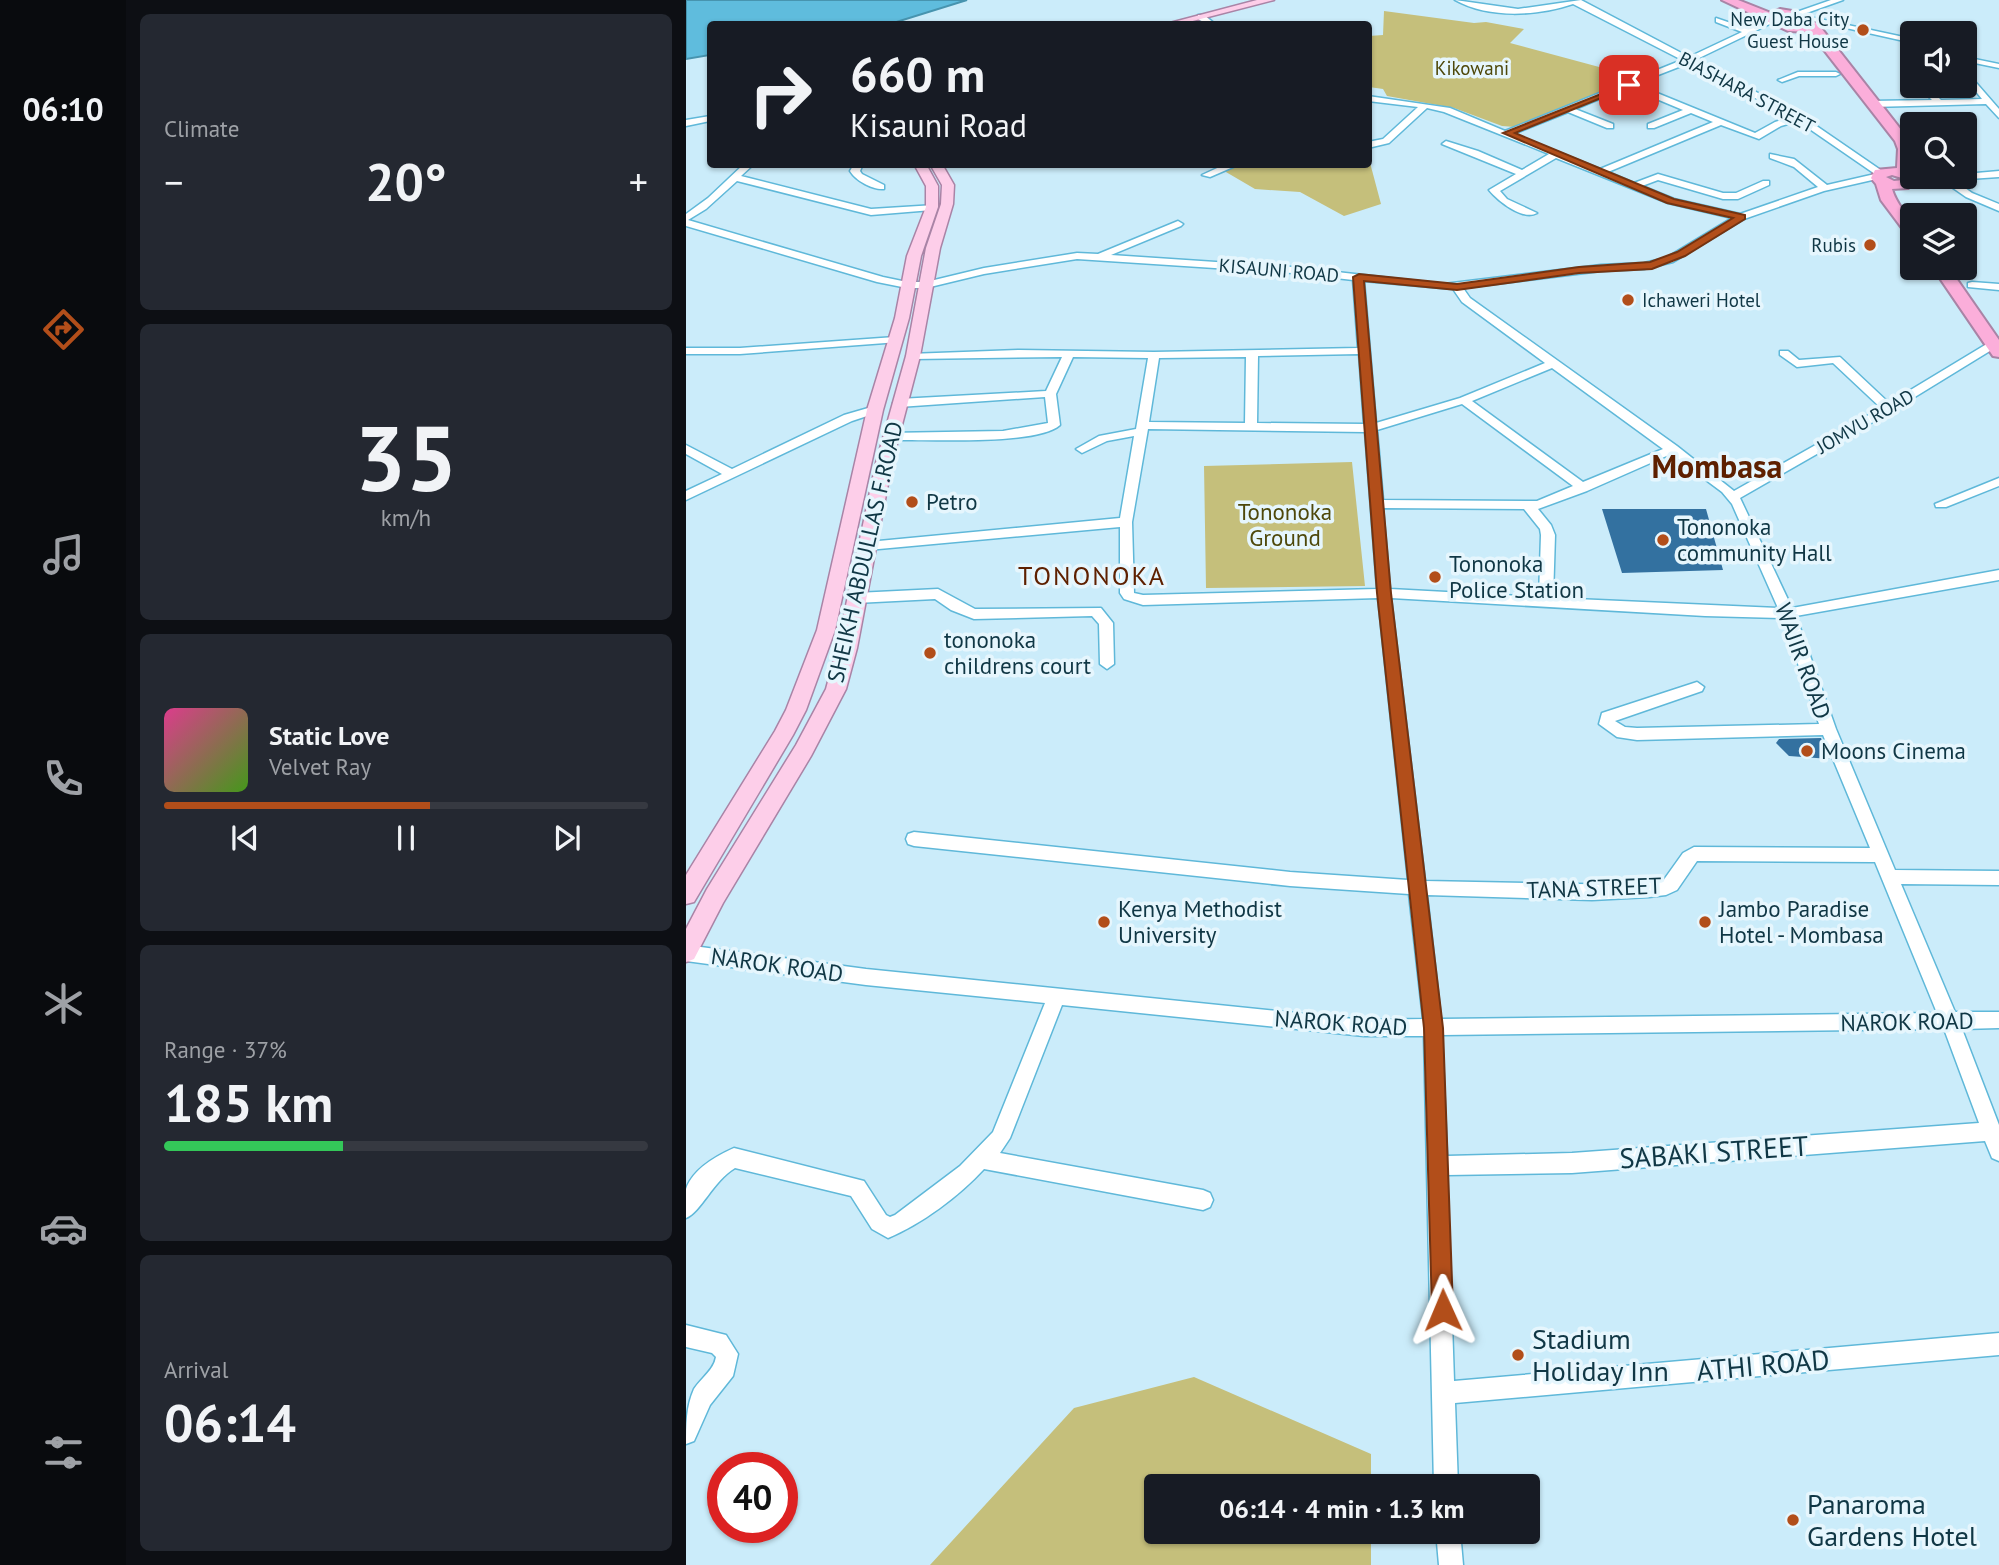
<!DOCTYPE html>
<meta charset="utf-8">
<style>
:root{--surface:#171b24;--page:#242831;--text:#f1f3f6;--muted:#9ea1a6;--line:#363941;--accent:#b24e1a}
body{margin:0;font-family:"PT Sans",sans-serif;background:var(--page);color:var(--text);height:100vh;display:flex;flex-direction:column;font-size:26px;white-space:nowrap}
*{box-sizing:border-box;margin:0}
p{font-size:23px;color:var(--muted)}
.icon{flex:none;width:38px;height:38px;fill:none;stroke:currentColor;stroke-width:2;stroke-linecap:round;stroke-linejoin:round}
.map{position:relative;flex:1;overflow:hidden}
.panel{display:flex;flex-direction:column;gap:14px;padding:14px;background:#0d0f14;width:560px}
.panel>*{flex:none}
.guide{position:absolute;left:21px;top:21px;width:665px;height:147px;border-radius:7px;box-shadow:0 2px 5px #0004;background:#171b24;color:var(--text);overflow:hidden}
.controls{position:absolute;left:1214px;top:21px;display:grid;gap:14px}
.controls a{display:grid;place-items:center;width:77px;height:77px;border-radius:7px;background:var(--surface);box-shadow:0 2px 5px #0004;font-size:35px}
.speed{position:absolute;left:21px;top:1452px;display:flex;gap:14px;font-size:35px;font-weight:700;text-align:center}
.speed>*{display:grid;place-content:center;width:91px;height:91px;border-radius:50%;background:var(--surface);box-shadow:0 2px 5px #0004;line-height:1}
.speed .limit{border:10px solid #d22;background:#fff;color:#111}
.pin{position:absolute;display:grid;place-items:center;width:60px;height:60px;color:#fff;margin:-30px;border-radius:14px;box-shadow:0 4px 10px #0006}
.me{position:absolute;width:77px;margin:-38px;rotate:359deg;stroke-linejoin:round;filter:drop-shadow(0 0 5px #0008)}
.turn{display:flex;align-items:center;gap:24px;height:147px;padding:0 28px;font-size:32px}
.turn .icon{width:91px;height:91px;stroke-width:2.5}
.turn b{display:block;font-size:49px;line-height:60px}
.big{font-size:52px;font-weight:800;line-height:1.1}
.panel .tile{flex:1;display:flex;flex-direction:column;justify-content:center;gap:10px;min-width:0;padding:0 24px;border-radius:10px;background:var(--page)}
.panel .dial{align-items:center;gap:0}
.dial b{font-size:91px;line-height:1}
.song{display:flex;align-items:center;gap:21px}
.cover{width:84px;height:84px;border-radius:10px;background:linear-gradient(135deg,hsl(330 70% 55%),hsl(100 70% 35%))}
.played{height:7px;border-radius:4px;background:linear-gradient(90deg,var(--accent) 55%,var(--line) 55%)}
.keys{display:flex;justify-content:space-around;direction:ltr}
.heat{display:flex;justify-content:space-between;align-items:center;font-size:38px;direction:ltr}
.charge{height:10px;border-radius:5px;background:linear-gradient(90deg,#34c759 37%,var(--line) 0)}
.trip{position:absolute;left:458px;top:1474px;width:396px;height:70px;border-radius:7px;background:var(--surface);box-shadow:0 2px 5px #0004;font-weight:800;line-height:70px;text-align:center}
main{display:flex;flex:1;min-height:0}
.tab-bar{display:flex;flex-direction:column;width:126px;justify-content:space-around;align-items:center;background:#090b0e;color:var(--muted)}
.tab-bar .icon{width:49px;height:49px}
.tab-bar .selected{color:var(--accent)}
.tab-bar b{font-size:32px;color:var(--text)}
.map>svg:first-child{display:block}
</style>
<main>
<nav class="tab-bar">
<b>06:10</b>
<svg class="icon selected" aria-label="directions" viewBox="0 0 24 24"><path d="M12 3l9 9-9 9-9-9zM9 14v-3h6M13 9l2 2-2 2"/></svg>
<svg class="icon" aria-label="music" viewBox="0 0 24 24"><path d="M9 18V5l10-2v13"/><circle cx="6" cy="18" r="3"/><circle cx="16" cy="16" r="3"/></svg>
<svg class="icon" aria-label="phone" viewBox="0 0 24 24"><path d="M5 4h4l2 5-3 2q2 4 5 5l2-3 5 2v4C11 20 4 13 5 4z"/></svg>
<svg class="icon" aria-label="climate" viewBox="0 0 24 24"><path d="M12 3v18M4 7l16 10M4 17L20 7"/></svg>
<svg class="icon" aria-label="car" viewBox="0 0 24 24"><path d="M5 17H2v-5l4-1 3-4h7l3 4 3 1v5h-3M9 17h6M6 11h13"/><circle cx="7" cy="17" r="2"/><circle cx="17" cy="17" r="2"/></svg>
<svg class="icon" aria-label="filters" viewBox="0 0 24 24"><path d="M4 7h16M4 17h16"/><circle cx="9" cy="7" r="2"/><circle cx="15" cy="17" r="2"/></svg>
</nav>
<section class="panel">
<div class="tile"><p>Climate</p>
<div class="heat"><a>−</a><b class="big">20°</b><a>+</a></div>
</div>
<div class="tile dial"><b>35</b><p>km/h</p></div>
<div class="tile">
<div class="song"><i class="cover"></i><div><b>Static Love</b><p>Velvet Ray</p></div></div>
<div class="played"></div>
<div class="keys"><svg class="icon" aria-label="previous" viewBox="0 0 24 24"><path d="M18 5L8 12l10 7zM5 5v14"/></svg><svg class="icon" aria-label="pause" viewBox="0 0 24 24"><path d="M8 5v14M16 5v14"/></svg><svg class="icon" aria-label="next" viewBox="0 0 24 24"><path d="M6 5l10 7-10 7zM19 5v14"/></svg></div>
</div>
<div class="tile"><p>Range · 37%</p><b class="big">185 km</b><div class="charge"></div></div>
<div class="tile"><p>Arrival</p><b class="big">06:14</b></div>
</section>
<div class="map">
<svg width="1313" height="1565" viewBox="0 0 1313 1565">
<rect width="100%" height="100%" fill="#cbecfa"/>
<!-- green -->
<path fill="#c5bf7b" d="M 698,11 L 788,23 L 800,22 L 838,29 L 824,43 L 954,78 L 829,127 L 816,126 L 768,108 L 701,96 L 697,89 L 683,87 L 683,55 L 685,52 L 683,50 L 683,36 L 697,35 Z
M 683,159 L 695,204 L 658,216 L 614,192 L 569,189 L 528,165 L 682,164 Z
M 666,462 L 679,586 L 520,588 L 518,466 Z
M 508,1377 L 685,1454 L 685,1486 L 471,1486 L 471,1531 L 685,1531 L 685,1565 L 244,1565 L 388,1408 Z"/>
<!-- water -->
<path fill="#5fbcdd" stroke="#4794af" stroke-width="2" d="M 0,0 L 281,0 L 204,24 L 24,24 L 24,55 L 0,59 Z"/>
<!-- building -->
<path fill="#3371a0" d="M 916,509 L 1020,509 L 1037,570 L 936,573 Z
M 1135,738 L 1144,759 L 1103,756 L 1090,743 L 1093,739 Z"/>
<g fill="none" stroke-linecap="round" stroke-linejoin="round">
<!-- minor casing -->
<g stroke="#5fb8d9" stroke-width="3">
<path id="minor" d="M 769,0 L 832,9 L 895,0 L 1003,57 L 1056,32 L 1030,22 L 1030,18 L 1062,29 L 1084,17 L 1090,17 L 1090,21 L 1009,60 L 1116,116 L 1199,173 L 1195,178 L 1138,191 L 1058,219 L 987,262 L 958,269 L 915,271 L 777,288 L 784,298 L 991,446 L 1048,491 L 1195,408 L 1147,363 L 1111,367 L 1094,355 L 1094,351 L 1102,351 L 1113,360 L 1154,357 L 1203,403 L 1304,342 L 1313,343 L 1312,346 L 1206,411 L 1054,498 L 1106,608 L 1313,570 L 1313,580 L 1110,616 L 1150,729 L 1209,870 L 1313,871 L 1313,885 L 1215,884 L 1269,1012 L 1313,1012 L 1313,1028 L 1276,1029 L 1313,1125 L 1313,1161 L 1306,1158 L 1299,1141 L 886,1173 L 761,1175 L 768,1381 L 1313,1333 L 1313,1355 L 769,1403 L 772,1486 L 748,1486 L 738,1036 L 678,1036 L 376,1005 L 324,1138 L 314,1153 L 517,1190 L 524,1193 L 527,1200 L 524,1207 L 517,1210 L 298,1169 C 273,1196 236,1224 202,1238 L 186,1229 L 165,1196 L 49,1168 C 27,1181 15,1212 0,1218 C 0,1210 0,1197 0,1189 C 7,1169 30,1156 48,1148 L 178,1181 L 200,1215 L 204,1217 L 209,1215 L 274,1166 L 307,1132 L 359,1003 L 180,985 L 0,961 L 0,945 L 180,969 L 678,1020 L 737,1019 L 723,894 L 604,886 L 228,846 L 222,844 L 220,839 L 222,834 L 228,832 L 604,872 L 722,880 L 692,598 L 457,605 L 438,599 L 434,593 L 434,527 L 182,550 L 175,546 L 182,542 L 434,518 L 448,436 L 421,441 L 396,453 L 390,449 L 413,436 L 450,429 L 462,358 L 387,357 L 370,394 L 374,425 C 350,446 241,439 206,440 L 202,439 L 202,433 L 317,431 L 362,423 L 359,397 L 213,407 L 207,403 L 213,399 L 360,391 L 376,357 L 227,359 L 223,358 L 223,354 L 333,350 L 468,352 L 672,348 L 667,280 L 606,273 L 391,259 L 298,274 L 240,288 L 221,288 L 191,282 L 0,226 L 0,214 L 22,198 L 58,164 L 68,164 L 55,176 L 185,209 L 249,205 L 251,207 L 246,210 L 185,215 L 51,181 L 20,209 L 2,220 L 197,277 L 221,282 L 240,282 L 298,268 L 391,253 L 412,254 L 492,221 L 497,224 L 495,226 L 425,255 L 606,267 L 758,284 L 915,265 L 958,263 L 980,258 L 1046,218 L 982,203 L 870,158 L 814,191 L 821,199 L 851,213 C 837,221 812,201 803,190 L 830,174 L 756,144 L 760,141 L 792,151 L 836,170 L 863,154 L 758,112 L 741,108 L 703,143 L 682,148 L 682,142 L 697,139 L 732,107 L 682,101 L 682,96 L 764,108 L 819,131 L 996,60 L 887,4 C 851,16 803,19 769,0 ZM 1003,63 L 1105,117 L 1089,122 L 1069,133 L 949,84 ZM 942,87 L 997,110 L 962,124 L 962,128 L 968,128 L 1005,113 L 1027,122 L 914,169 L 827,134 L 882,112 L 921,128 L 927,128 L 927,124 L 889,109 ZM 1112,121 L 1189,174 L 1141,185 L 1108,159 L 1084,154 L 1084,158 L 1108,167 L 1132,187 L 1054,214 L 988,199 L 956,186 L 972,180 L 1037,199 L 1052,199 L 1083,185 L 1083,181 L 1077,181 L 1050,193 L 1037,193 L 972,174 L 948,183 L 922,172 L 1035,125 L 1073,139 L 1095,126 ZM 678,281 L 767,289 L 776,302 L 859,363 L 774,398 L 690,423 ZM 673,354 L 678,424 L 571,423 L 572,356 ZM 560,357 L 559,423 L 463,422 L 473,358 ZM 866,368 L 977,449 L 897,482 L 786,401 ZM 776,404 L 887,486 L 851,501 L 697,500 L 691,430 ZM 462,429 L 679,432 L 691,589 L 457,595 L 448,593 L 446,522 ZM 985,454 L 1036,492 L 1046,504 L 1092,608 L 867,598 L 869,535 L 865,525 L 852,509 L 901,491 ZM 697,508 L 838,509 L 854,529 L 855,535 L 853,597 L 704,589 ZM 705,598 L 1019,616 L 1096,618 L 1133,724 L 951,728 L 939,727 L 929,721 L 1016,691 L 1018,687 L 1011,682 L 916,713 L 913,724 L 931,737 L 951,740 L 1137,735 L 1184,848 L 1008,847 L 997,853 L 977,881 L 944,885 L 739,881 ZM 1011,861 L 1189,862 L 1251,1013 L 755,1019 L 741,895 L 906,900 L 963,897 L 980,895 L 991,890 ZM 1258,1029 L 1293,1123 L 886,1153 L 761,1156 L 756,1035 Z
M 1145,0 L 1157,0 L 1115,15 L 1227,39 L 1227,43 L 1102,15 Z
M 512,15 L 518,15 L 529,24 L 521,24 L 512,19 Z
M 1279,57 L 1313,64 L 1313,68 L 1279,61 Z
M 1279,70 L 1313,109 L 1313,118 L 1300,104 L 1185,107 L 1181,104 L 1185,101 L 1246,100 L 1232,86 L 1241,86 L 1255,100 L 1296,99 L 1279,78 Z
M 1222,71 L 1227,73 L 1227,79 L 1218,73 Z
M 1112,72 L 1150,72 L 1154,74 L 1150,76 L 1113,76 L 1096,82 L 1092,80 Z
M 24,116 L 24,121 L 0,126 L 0,120 Z
M 168,164 L 177,164 L 174,171 L 176,174 L 198,185 L 198,189 C 187,190 170,181 164,171 Z
M 540,164 L 554,164 L 524,177 L 516,175 Z
M 1313,171 L 1313,177 L 1268,180 L 1286,193 L 1313,204 L 1313,211 L 1280,197 L 1257,181 L 1225,182 L 1220,179 L 1225,176 L 1279,177 L 1279,174 Z
M 1286,282 L 1313,284 L 1313,290 L 1282,287 L 1282,283 Z
M 209,337 L 215,340 L 213,342 L 54,354 L 0,354 L 0,348 L 54,348 Z
M 189,406 L 193,408 L 193,412 L 166,421 L 0,500 L 0,491 L 36,474 L 0,454 L 0,445 L 46,469 L 158,415 Z
M 1313,478 L 1313,486 L 1260,507 L 1250,507 L 1249,504 Z
M 252,589 L 289,609 L 415,608 L 427,623 L 428,664 L 421,669 L 414,664 L 413,624 L 406,616 L 288,619 L 265,610 L 249,599 L 170,603 L 163,598 L 170,593 Z
M 0,1325 L 40,1335 L 52,1354 L 47,1376 L 24,1405 L 8,1441 L 0,1444 C 0,1425 0,1407 8,1389 C 15,1378 28,1370 30,1357 L 26,1353 L 0,1347 Z
M 750,1531 L 774,1531 L 777,1565 L 753,1565 Z"/>
</g>
<!-- major casing -->
<g stroke="#a984a6" stroke-width="3">
<path id="major" d="M 571,0 L 588,0 L 495,24 L 480,24 Z
M 228,164 L 240,164 L 252,186 L 252,207 L 235,256 L 223,318 L 197,410 L 149,630 L 120,710 L 107,735 L 8,902 L 0,904 L 0,875 L 89,731 L 100,710 L 131,630 L 181,410 L 209,318 L 221,256 L 240,207 L 240,186 Z
M 244,164 L 256,164 L 268,185 L 267,204 L 254,248 L 234,356 L 206,463 L 171,648 L 160,689 L 125,756 L 37,903 L 8,959 L 0,962 L 0,929 L 21,889 L 110,745 L 140,689 L 151,648 L 190,463 L 220,356 L 240,248 L 255,204 L 256,185 Z"/>
</g>
<!-- highway casing -->
<g stroke="#a984a6" stroke-width="4">
<path id="highway" d="M 1036,0 L 1052,0 L 1085,13 L 1094,9 L 1106,11 L 1132,24 L 1223,140 C 1228,155 1222,170 1232,181 L 1222,188 L 1206,189 C 1212,210 1227,215 1227,238 L 1222,236 L 1195,200 L 1190,184 L 1185,178 L 1189,170 L 1211,168 L 1212,149 L 1209,141 L 1124,32 L 1102,31 ZM 1094,17 L 1103,18 L 1118,26 ZM 1206,175 L 1216,178 L 1217,180 L 1208,181 L 1200,177 Z
M 1247,268 L 1263,268 L 1313,340 L 1313,357 L 1307,356 Z"/>
</g>
<!-- minor -->
<use href="#minor" fill="#fff" fill-rule="evenodd"/>
<!-- major -->
<use href="#major" fill="#fdcee9" fill-rule="evenodd"/>
<!-- highway -->
<use href="#highway" fill="#fbaeda" fill-rule="evenodd"/>
</g>
<!-- route -->
<path fill="#b24e1a" stroke="#743311" stroke-width="2" d="M 940,84 L 947,85 L 829,133 L 988,199 L 1059,215 L 1059,219 L 999,256 L 966,269 L 893,273 L 771,290 L 678,281 L 705,593 L 757,1028 L 767,1310 L 764,1317 L 757,1321 L 749,1317 L 746,1310 L 738,1028 L 691,593 L 667,277 L 673,274 L 771,284 L 893,267 L 964,262 L 991,252 L 1047,218 L 981,203 L 817,133 Z"/>
<!-- markers -->
<g fill="#b24e1a" stroke="#e6f6fd" stroke-width="2.5">
<circle cx="1177" cy="30" r="7"/>
<circle cx="1184" cy="245" r="7"/>
<circle cx="942" cy="300" r="7"/>
<circle cx="226" cy="502" r="7"/>
<circle cx="977" cy="540" r="7"/>
<circle cx="749" cy="577" r="7"/>
<circle cx="244" cy="653" r="7"/>
<circle cx="1121" cy="751" r="7"/>
<circle cx="418" cy="922" r="7"/>
<circle cx="1019" cy="922" r="7"/>
<circle cx="832" cy="1355" r="7"/>
<circle cx="1107" cy="1520" r="7"/>
</g>
<g text-anchor="middle" stroke-width="7" stroke-linejoin="round" paint-order="stroke">
<!-- far-poi labels -->
<g font-size="19" fill="#103745" stroke="#e6f6fd" text-anchor="end">
<text x="1163" y="26">New Daba City<tspan x="1163" dy="22">Guest House</tspan></text>
<text x="1170" y="252">Rubis</text>
<text x="956" y="307" text-anchor="start">Ichaweri Hotel</text>
</g>
<!-- far-park labels -->
<g font-size="19" fill="#4e480a" stroke="#e6f6fd">
<text x="786" y="75">Kikowani</text>
</g>
<!-- far-street labels -->
<g font-size="19" fill="#103745" stroke="#e6f6fd">
<text transform="translate(1061 92) rotate(28)" y="7">BIASHARA STREET</text>
<text transform="translate(593 270) rotate(5)" y="7">KISAUNI ROAD</text>
<text transform="translate(1179 421) rotate(-30)" y="7">JOMVU ROAD</text>
</g>
<!-- poi labels -->
<g font-size="23" fill="#103745" stroke="#e6f6fd" text-anchor="start">
<text x="240" y="510">Petro</text>
<text x="991" y="535">Tononoka<tspan x="991" dy="26">community Hall</tspan></text>
<text x="763" y="572">Tononoka<tspan x="763" dy="26">Police Station</tspan></text>
<text x="258" y="648">tononoka<tspan x="258" dy="26">childrens court</tspan></text>
<text x="1135" y="759">Moons Cinema</text>
<text x="432" y="917">Kenya Methodist<tspan x="432" dy="26">University</tspan></text>
<text x="1033" y="917">Jambo Paradise<tspan x="1033" dy="26">Hotel - Mombasa</tspan></text>
</g>
<!-- park labels -->
<g font-size="23" fill="#4e480a" stroke="#e6f6fd">
<text x="599" y="520">Tononoka<tspan x="599" dy="26">Ground</tspan></text>
</g>
<!-- street labels -->
<g font-size="23" fill="#103745" stroke="#e6f6fd">
<text transform="translate(179 552) rotate(-77)" y="8">SHEIKH ABDULLAS F.ROAD</text>
<text transform="translate(1117 661) rotate(70)" y="8">WAJIR ROAD</text>
<text transform="translate(908 888) rotate(-2)" y="8">TANA STREET</text>
<text transform="translate(91 965) rotate(8)" y="8">NAROK ROAD</text>
<text transform="translate(1221 1022) rotate(-1)" y="8">NAROK ROAD</text>
<text transform="translate(655 1023) rotate(4)" y="8">NAROK ROAD</text>
</g>
<!-- quarter labels -->
<g font-size="26" letter-spacing="2" fill="#5e2000" stroke="#e6f6fd">
<text x="406" y="585">TONONOKA</text>
</g>
<!-- near-street labels -->
<g font-size="28" fill="#103745" stroke="#e6f6fd">
<text transform="translate(1028 1152) rotate(-4)" y="10">SABAKI STREET</text>
<text transform="translate(1077 1365) rotate(-5)" y="10">ATHI ROAD</text>
</g>
<!-- near-poi labels -->
<g font-size="28" fill="#103745" stroke="#e6f6fd" text-anchor="start">
<text x="846" y="1349">Stadium<tspan x="846" dy="32">Holiday Inn</tspan></text>
<text x="1121" y="1514">Panaroma<tspan x="1121" dy="32">Gardens Hotel</tspan></text>
</g>
<!-- far-town labels -->
<g font-size="32" font-weight="bold" fill="#5e2000" stroke="#e6f6fd">
<text x="1031" y="478">Mombasa</text>
</g>
</g>
</svg>
<div class="controls">
<a><svg class="icon" aria-label="sound" viewBox="0 0 24 24"><path d="M4 9h4l5-4v14l-5-4H4zM17 9q2 3 0 6"/></svg></a>
<a><svg class="icon" aria-label="search" viewBox="0 0 24 24"><circle cx="10" cy="10" r="6"/><path d="M15 15l6 6"/></svg></a>
<a><svg class="icon" aria-label="layers" viewBox="0 0 24 24"><path d="M12 4l9 5-9 5-9-5zM3 14l9 5 9-5"/></svg></a>
</div>
<div class="speed"><div class="limit">40</div></div>
<div class="pin" style="left:943px;top:85px;background:#d93025"><svg class="icon" aria-label="arrive" viewBox="0 0 24 24"><path d="M6 21V4h12l-3 4 3 4H6"/></svg></div>
<svg class="me" style="left:757px;top:1310px" viewBox="-20 -20 40 40"><path d="M0-17L14 15 0 8-14 15z" fill="#b24e1a" stroke="#fff" stroke-width="4"/></svg>
<div class="trip">06:14 · 4 min · 1.3 km</div>
<div class="guide">
<div class="turn"><svg class="icon" aria-label="right" viewBox="0 0 24 24"><path d="M7 20v-9h11M14 6l5 5-5 5"/></svg><div><b>660 m</b>Kisauni Road</div></div>
</div>
</div>
</main>
